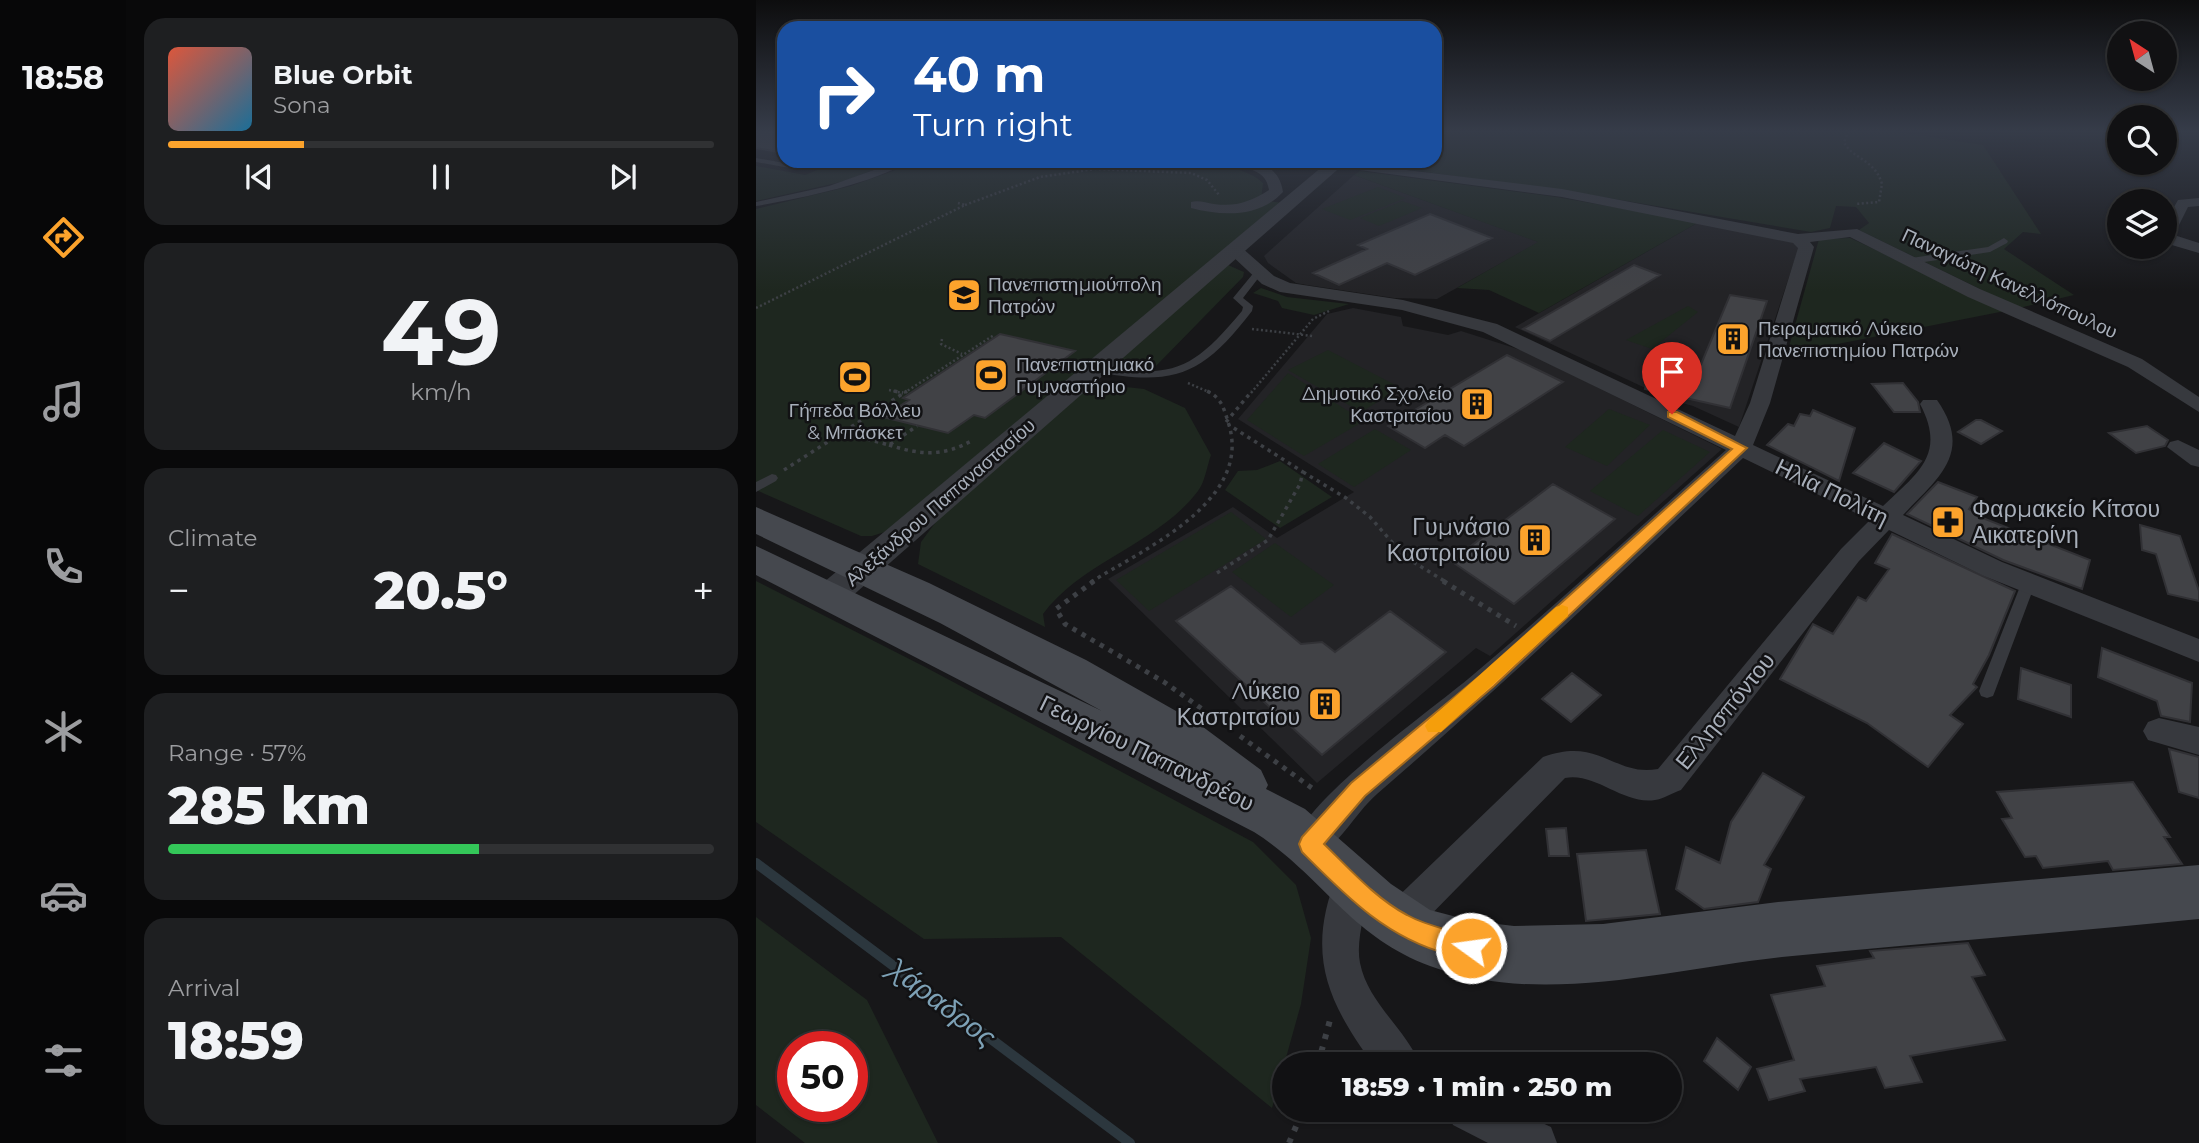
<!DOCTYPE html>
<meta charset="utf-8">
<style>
:root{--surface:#111113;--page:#1e1f21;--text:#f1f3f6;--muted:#9c9da0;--line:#303133;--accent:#fca32c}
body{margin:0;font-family:Montserrat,sans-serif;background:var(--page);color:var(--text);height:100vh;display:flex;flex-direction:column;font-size:26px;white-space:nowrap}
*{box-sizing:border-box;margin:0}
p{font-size:23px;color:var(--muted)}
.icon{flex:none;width:38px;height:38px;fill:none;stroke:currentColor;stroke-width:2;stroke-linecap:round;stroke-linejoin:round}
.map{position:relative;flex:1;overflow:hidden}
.side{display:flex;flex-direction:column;gap:18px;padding:18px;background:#09090a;width:630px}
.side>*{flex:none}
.hud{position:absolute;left:21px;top:21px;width:665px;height:147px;border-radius:21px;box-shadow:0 2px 5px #0004,0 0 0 2px var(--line);background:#1a4fa0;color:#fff;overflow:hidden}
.needle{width:46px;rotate:324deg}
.controls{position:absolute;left:1351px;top:21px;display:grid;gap:14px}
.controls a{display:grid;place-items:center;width:70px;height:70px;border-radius:50%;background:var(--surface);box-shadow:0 2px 5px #0004,0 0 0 2px var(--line);font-size:35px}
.speed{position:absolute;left:21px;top:1031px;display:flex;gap:14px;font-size:35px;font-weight:700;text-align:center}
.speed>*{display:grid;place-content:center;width:91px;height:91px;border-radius:50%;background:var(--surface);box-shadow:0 2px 5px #0004,0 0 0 2px var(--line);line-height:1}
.speed .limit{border:10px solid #d22;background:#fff;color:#111}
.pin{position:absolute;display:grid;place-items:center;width:60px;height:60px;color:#fff;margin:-72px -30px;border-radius:50% 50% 50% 0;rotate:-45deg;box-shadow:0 0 7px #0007}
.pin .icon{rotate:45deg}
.me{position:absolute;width:77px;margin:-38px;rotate:284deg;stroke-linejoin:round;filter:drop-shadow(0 0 5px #0008)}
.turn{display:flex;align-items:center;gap:24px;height:147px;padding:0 21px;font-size:32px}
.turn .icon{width:91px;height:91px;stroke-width:2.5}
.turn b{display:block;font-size:49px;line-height:60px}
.big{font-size:52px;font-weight:800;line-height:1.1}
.side .card{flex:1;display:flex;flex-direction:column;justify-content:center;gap:10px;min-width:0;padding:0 24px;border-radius:21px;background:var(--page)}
.side .dial{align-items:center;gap:0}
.dial b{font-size:91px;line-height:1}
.song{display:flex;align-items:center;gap:21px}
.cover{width:84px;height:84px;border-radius:10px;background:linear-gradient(135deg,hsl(10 70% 55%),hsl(200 70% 35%))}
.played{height:7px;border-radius:4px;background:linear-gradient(90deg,var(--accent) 25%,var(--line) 25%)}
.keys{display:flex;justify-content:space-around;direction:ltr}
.heat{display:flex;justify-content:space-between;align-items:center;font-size:38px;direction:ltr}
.charge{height:10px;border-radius:5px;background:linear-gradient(90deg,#34c759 57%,var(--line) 0)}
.trip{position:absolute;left:516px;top:1052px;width:410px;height:70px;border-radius:35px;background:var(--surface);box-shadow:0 2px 5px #0004,0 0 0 2px var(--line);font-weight:800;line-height:70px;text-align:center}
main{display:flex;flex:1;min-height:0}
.menu{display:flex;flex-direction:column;width:126px;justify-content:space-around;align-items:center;background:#070708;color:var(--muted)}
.menu .icon{width:49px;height:49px}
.menu .on{color:var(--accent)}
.menu b{font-size:32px;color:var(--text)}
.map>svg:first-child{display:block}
</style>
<main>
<nav class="menu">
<b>18:58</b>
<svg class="icon on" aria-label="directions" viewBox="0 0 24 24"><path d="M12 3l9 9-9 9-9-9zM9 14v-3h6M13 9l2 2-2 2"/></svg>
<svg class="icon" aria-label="music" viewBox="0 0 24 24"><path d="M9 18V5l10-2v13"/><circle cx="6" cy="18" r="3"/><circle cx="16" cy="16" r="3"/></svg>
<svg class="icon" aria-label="phone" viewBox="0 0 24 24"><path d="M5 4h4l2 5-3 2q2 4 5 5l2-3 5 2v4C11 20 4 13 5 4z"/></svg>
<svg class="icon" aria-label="climate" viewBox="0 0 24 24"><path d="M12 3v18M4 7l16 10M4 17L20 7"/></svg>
<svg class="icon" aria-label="car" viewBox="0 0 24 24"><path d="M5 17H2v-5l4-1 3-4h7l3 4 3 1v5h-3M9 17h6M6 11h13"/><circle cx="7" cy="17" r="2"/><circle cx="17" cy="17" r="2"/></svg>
<svg class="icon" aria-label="filters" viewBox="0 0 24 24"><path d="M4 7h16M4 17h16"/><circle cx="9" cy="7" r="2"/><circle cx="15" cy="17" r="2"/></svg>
</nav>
<section class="side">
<div class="card">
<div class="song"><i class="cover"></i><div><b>Blue Orbit</b><p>Sona</p></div></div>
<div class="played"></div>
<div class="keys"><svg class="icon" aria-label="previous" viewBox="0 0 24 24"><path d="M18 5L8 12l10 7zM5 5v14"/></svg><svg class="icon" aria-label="pause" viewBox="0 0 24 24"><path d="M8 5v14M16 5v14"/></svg><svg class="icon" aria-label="next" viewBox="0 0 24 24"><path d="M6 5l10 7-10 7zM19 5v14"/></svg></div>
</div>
<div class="card dial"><b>49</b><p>km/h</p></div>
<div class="card"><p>Climate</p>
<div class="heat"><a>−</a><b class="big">20.5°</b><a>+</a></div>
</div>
<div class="card"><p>Range · 57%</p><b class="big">285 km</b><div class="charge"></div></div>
<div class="card"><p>Arrival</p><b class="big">18:59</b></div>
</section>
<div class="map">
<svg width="1443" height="1143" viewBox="0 0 1443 1143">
<rect width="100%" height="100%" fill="#171719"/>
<!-- built -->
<path fill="#232326" d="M 598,175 L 783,242 L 681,299 L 638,298 L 551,285 L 540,283 L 512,263 L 508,256 Z
M 943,222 L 1031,239 L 1043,247 L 983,427 L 937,406 L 915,400 L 759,327 Z
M 597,308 L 645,317 L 647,326 L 692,335 L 705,331 L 768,351 L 966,449 L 734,656 L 720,648 L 561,783 L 352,579 L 477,507 L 521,538 L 598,492 L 482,419 L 571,314 Z"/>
<!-- green -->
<path fill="#1e271f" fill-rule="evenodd" d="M 679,131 L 1136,131 L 1227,145 L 1285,234 L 1267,232 L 1248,249 L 1318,295 L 1263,308 L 1103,230 L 1113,223 L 1100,207 L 1080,206 L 1074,228 L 1055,232 L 811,191 L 586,161 L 679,161 Z
M 83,161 L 140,161 L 89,181 L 0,201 L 0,166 L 49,175 Z
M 165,161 L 207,161 L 238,167 L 263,161 C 314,161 474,148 507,183 L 505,200 L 527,203 L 132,531 L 116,536 L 105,536 L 0,490 L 0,209 L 95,186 Z
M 604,171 L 800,197 L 943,222 L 783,313 L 733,290 L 701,288 L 782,242 L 598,175 Z
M 622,187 L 650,198 L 594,220 L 566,209 Z
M 646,201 L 666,208 L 623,226 L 604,218 Z
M 1094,238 L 1103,242 L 1249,311 L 1031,354 L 1063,239 Z
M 472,265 L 488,272 L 487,277 L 398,368 L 361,365 L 360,359 Z
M 505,288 L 531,297 L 593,304 L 558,315 L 526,308 L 522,301 L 497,293 Z
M 932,306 L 942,312 L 896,349 L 870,340 Z
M 572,350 L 645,388 L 605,412 L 532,370 Z
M 532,373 L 608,421 L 548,456 L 491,420 Z
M 334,383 L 388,389 L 429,408 L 455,455 C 451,466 449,482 442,491 C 401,545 327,560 287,614 L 289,627 L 162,564 L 165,542 L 188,511 Z
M 853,409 L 894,425 L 851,466 L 809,447 Z
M 619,429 L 655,450 L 598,487 L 562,464 Z
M 907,430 L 954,452 L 882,516 L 834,491 Z
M 524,461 L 576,497 L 524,528 L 469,490 L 482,471 L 501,470 Z
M 475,512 L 510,539 L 393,611 L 360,580 Z
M 519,543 L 578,585 L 535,617 L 476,572 Z
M 0,581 L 169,667 L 497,842 L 540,885 L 555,938 L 545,1004 L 516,1108 L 305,937 L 168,939 L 0,822 Z
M 0,917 L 111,1000 L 182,1143 L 49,1143 L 0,1105 ZM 37,1046 L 96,1046 L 96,1106 L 37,1106 Z"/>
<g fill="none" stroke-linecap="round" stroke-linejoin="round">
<!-- stream -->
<path stroke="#2c373e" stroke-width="10" d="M 0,863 L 374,1143"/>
</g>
<!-- building -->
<path fill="#414246" stroke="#313135" stroke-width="2" d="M 0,131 L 28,131 L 28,153 L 0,148 Z
M 674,214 L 736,238 L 659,275 L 631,263 L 583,285 L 557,273 L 611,249 L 602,245 Z
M 878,265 L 904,275 L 794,341 L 767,329 Z
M 974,295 L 1011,301 L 974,408 L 889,389 L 893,372 L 938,381 Z
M 244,334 L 319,351 L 229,418 L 218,415 L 192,433 L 127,417 L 153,400 L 147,398 Z
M 751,355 L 807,382 L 708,446 L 689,435 L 669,448 L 632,426 Z
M 1147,383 L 1162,402 L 1164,412 L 1138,412 L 1116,384 Z
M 1057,410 L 1099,428 L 1083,481 L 1011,445 L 1032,424 L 1038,426 L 1044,414 L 1054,416 Z
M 1220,420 L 1225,420 L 1246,431 L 1225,444 L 1202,432 Z
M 1391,426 L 1412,440 L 1409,446 L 1380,453 L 1353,433 Z
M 1128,443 L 1165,461 L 1138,492 L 1097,473 Z
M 1182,482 L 1221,497 L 1213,509 L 1225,515 L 1224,517 L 1334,560 L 1326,589 L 1247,560 L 1151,514 Z
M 797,484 L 859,519 L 758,604 L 695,561 Z
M 1384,525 L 1424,536 L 1443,591 L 1443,601 L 1412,594 L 1400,554 L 1386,550 Z
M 1136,534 L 1259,591 L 1233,655 L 1217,684 L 1221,687 L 1194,715 L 1207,724 L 1172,767 L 1111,723 L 1024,679 L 1057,624 L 1077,634 L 1102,597 L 1110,601 L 1133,569 L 1119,563 Z
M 475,586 L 545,644 L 566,642 L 579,652 L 634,611 L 690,652 L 566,755 L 420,621 Z
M 1346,648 L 1436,683 L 1434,722 L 1405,716 L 1401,701 L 1342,677 Z
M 1265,668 L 1315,685 L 1315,717 L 1262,699 Z
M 816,673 L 845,695 L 815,722 L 786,699 Z
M 1413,749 L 1443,757 L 1443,798 L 1423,792 Z
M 1007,773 L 1048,797 L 1008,865 L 1015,869 L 1002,902 L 948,909 L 920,889 L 930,847 L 964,863 L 975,822 Z
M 1377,782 L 1414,837 L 1408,837 L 1426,864 L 1357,870 L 1352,861 L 1287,868 L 1280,856 L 1269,857 L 1246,819 L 1256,818 L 1241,792 Z
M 810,828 L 813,856 L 793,856 L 790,829 Z
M 890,850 L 904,914 L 830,921 L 821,854 Z
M 1212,943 L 1229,975 L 1216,977 L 1249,1040 L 1154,1056 L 1166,1082 L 1129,1088 L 1120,1067 L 1044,1079 L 1049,1091 L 1013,1100 L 1001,1069 L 1038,1060 L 1015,995 L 1069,986 L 1061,966 L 1118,958 L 1114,951 Z
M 961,1038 L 995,1067 L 982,1090 L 948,1061 Z"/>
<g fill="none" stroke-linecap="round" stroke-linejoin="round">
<!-- path-far3 -->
<path stroke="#3d4045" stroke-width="2.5" stroke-dasharray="2 2.5" stroke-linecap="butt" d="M 1093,131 L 1088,142 C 1096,159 1119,159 1126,184 L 1123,202 L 1099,204
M 525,163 L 538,162
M 209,205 L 284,177 L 339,169 L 435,173 L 451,180 L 463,195
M 0,308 L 209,205 L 202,203
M 496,329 L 557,336
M 186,339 L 185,344 L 206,354
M 432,383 L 455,393
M 133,390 L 146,393
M 148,393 L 238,335
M 495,393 L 557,319 L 573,311"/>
<!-- path-far2 -->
<path stroke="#3d4045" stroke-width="3.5" stroke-dasharray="3.5 4.5" stroke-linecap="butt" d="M 138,391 L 147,393
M 470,422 L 496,391
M 88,433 L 133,445 L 161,426
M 133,445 C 165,455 187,457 217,440
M 28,470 L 151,391
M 547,472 L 590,498 L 614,517 L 649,557 L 690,582
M 461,573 L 512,540 L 544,484 L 547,472 L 473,425
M 335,582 C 386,550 496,502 473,425 C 468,409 466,398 451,391"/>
<!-- path-far1 -->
<path stroke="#3d4045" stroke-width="5" stroke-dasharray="4.5 6" stroke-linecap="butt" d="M 338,581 L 300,609 L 309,624 L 408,682 L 449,711
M 687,581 L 760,626
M 484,736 L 560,791"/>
<!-- path -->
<path stroke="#3d4045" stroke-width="6" stroke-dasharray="5 8" stroke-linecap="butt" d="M 562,1064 L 574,1020
M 533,1143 L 547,1110"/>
<!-- service -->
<path fill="#37393e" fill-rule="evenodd" d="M 0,158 L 45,166 L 64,161 L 76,161 L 45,170 L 0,162 Z
M 143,161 L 153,161 C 117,184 42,199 0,206 L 0,202 L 73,186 Z
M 1248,238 L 1252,241 L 1251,243 L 1234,252 L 1155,264 L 1151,261 L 1155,258 L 1232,247 Z
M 500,270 L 507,272 L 487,298 L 497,306 L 496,311 C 446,376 419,386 339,372 L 334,369 L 339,366 C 417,379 436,371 486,311 L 487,307 L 477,298 Z
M 16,474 L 20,475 L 22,478 L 20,481 L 0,492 L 0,482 Z
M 1272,579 L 1279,584 L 1239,691 L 1237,696 L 1231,698 L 1225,696 L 1223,691 L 1265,584 Z"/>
<!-- minor -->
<path fill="#37393e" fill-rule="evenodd" d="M 476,161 C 500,161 523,164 527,192 C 503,218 466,216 435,208 L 435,202 C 443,200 450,203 458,204 C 479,207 494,202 513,190 C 510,168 490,171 476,161 Z
M 576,161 L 806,189 L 1042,234 L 1101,229 L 1224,289 L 1386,359 L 1443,397 L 1443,412 L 1372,367 L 1212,297 L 1094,237 L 1054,242 L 1058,247 L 1014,403 L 997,445 L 1127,506 C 1161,473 1191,455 1164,404 L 1167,400 L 1181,400 C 1218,453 1182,478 1147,515 L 1246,562 L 1443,639 L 1443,662 L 1228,576 L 1133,530 L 1103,561 L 925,790 C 916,793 907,799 899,800 C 867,805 840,772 809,778 L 654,936 L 641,942 L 628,936 L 622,923 L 628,910 L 787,757 C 844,736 858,777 902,769 L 1085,549 L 1114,520 L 987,458 C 866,572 746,686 621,794 C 598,814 582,849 553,861 L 541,856 L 536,844 C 558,792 672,713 718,674 C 804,602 886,525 970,450 L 727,332 L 646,310 L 524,292 L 506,284 L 473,253 L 473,247 L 485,247 L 518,276 L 534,283 L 647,300 L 741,324 L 979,436 L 994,403 L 1042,248 L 1037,243 L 806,197 L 581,167 L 576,166 Z
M 1443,198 L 1443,206 L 1432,207 L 1418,235 L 1443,243 L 1443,253 L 1409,243 L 1409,223 L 1422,200 Z
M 1422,440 L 1443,450 L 1443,467 L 1435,465 L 1411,447 L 1414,442 Z
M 1403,718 L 1443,727 L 1443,755 L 1392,740 L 1387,731 L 1392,722 Z
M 595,868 L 608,873 C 618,897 598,932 604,963 C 612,1003 649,1028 664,1064 L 617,1064 C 569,999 550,951 582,873 Z
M 690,1110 L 758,1110 L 795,1127 L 801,1143 L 732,1143 L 697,1125 Z"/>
<!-- tertiary -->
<path fill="#37393e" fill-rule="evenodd" d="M 573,161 L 589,163 L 86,605 L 74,609 L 62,605 L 57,596 L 62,587 Z"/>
<!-- secondary -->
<path fill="#45484e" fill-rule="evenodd" d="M 0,507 L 173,583 L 330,660 L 443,724 L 505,770 L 512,785 L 510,789 L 549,809 L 635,884 L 674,910 L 716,921 L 758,926 L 847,924 L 1022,902 L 1443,865 L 1443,919 C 1304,933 1165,943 1026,957 C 913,969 784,1007 674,966 C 592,935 566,875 498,832 L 0,575 L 0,546 L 346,711 L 184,623 L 0,534 Z"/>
</g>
<!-- sky -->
<linearGradient id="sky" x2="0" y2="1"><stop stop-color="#0d0d0e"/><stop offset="0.45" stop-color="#363c49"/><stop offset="1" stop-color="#363c49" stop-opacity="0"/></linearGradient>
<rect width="1443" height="291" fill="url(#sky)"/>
<!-- route -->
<path fill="#fca32c" stroke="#a46a1d" stroke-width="2" d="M 912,412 L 921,412 L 991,448 L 738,686 L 609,796 L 568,844 C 593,868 619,898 651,915 C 674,928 699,930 723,940 L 726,948 L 723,957 C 712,961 703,957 692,954 C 630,938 589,895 546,852 L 543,844 L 546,837 L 595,783 L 725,675 L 976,449 L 912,417 Z"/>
<!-- slow -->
<path fill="#f59e0b" d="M 806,605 L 812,607 L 812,616 L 685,732 L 672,732 L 669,726 L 672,721 L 800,607 Z"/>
<!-- icons -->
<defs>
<g id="university-square" transform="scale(1.75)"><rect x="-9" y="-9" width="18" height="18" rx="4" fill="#fca32c" stroke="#121214"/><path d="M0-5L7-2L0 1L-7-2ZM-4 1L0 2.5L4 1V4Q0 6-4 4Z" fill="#111"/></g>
<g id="building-square" transform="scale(1.75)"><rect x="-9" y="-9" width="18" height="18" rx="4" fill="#fca32c" stroke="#121214"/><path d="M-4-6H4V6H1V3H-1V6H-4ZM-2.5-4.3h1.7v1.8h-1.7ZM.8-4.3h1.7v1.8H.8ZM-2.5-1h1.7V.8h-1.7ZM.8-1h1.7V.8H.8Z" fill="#111"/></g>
<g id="stadium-square" transform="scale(1.75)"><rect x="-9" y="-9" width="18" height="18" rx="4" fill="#fca32c" stroke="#121214"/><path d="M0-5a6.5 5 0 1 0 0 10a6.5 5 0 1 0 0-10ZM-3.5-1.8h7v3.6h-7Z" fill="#111"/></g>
<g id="pharmacy-square" transform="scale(1.75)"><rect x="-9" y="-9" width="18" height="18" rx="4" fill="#fca32c" stroke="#121214"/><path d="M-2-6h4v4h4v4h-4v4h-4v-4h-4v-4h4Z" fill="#111"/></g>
</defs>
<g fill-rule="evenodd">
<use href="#university-square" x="208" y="295"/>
<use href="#building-square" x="977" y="339"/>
<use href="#stadium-square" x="235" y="375"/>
<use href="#stadium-square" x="99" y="377"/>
<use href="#building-square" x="721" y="404"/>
<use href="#pharmacy-square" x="1192" y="522"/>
<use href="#building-square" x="779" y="540"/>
<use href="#building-square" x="569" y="704"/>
</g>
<g text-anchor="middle" stroke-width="5" stroke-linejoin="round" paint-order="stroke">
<!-- far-street labels -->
<g font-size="19" fill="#a8afba" stroke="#121214">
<text transform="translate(1254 283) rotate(25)" y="7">Παναγιώτη Κανελλόπουλου</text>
<text transform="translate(184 502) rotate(-41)" y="7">Αλεξάνδρου Παπαναστασίου</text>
</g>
<!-- far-poi labels -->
<g font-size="19" fill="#a8afba" stroke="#121214" text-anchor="start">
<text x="232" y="291">Πανεπιστημιούπολη<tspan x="232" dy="22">Πατρών</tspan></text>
<text x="1002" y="335">Πειραματικό Λύκειο<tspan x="1002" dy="22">Πανεπιστημίου Πατρών</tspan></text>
<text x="260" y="371">Πανεπιστημιακό<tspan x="260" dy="22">Γυμναστήριο</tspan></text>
<text x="696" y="400" text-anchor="end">Δημοτικό Σχολείο<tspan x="696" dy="22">Καστριτσίου</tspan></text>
<text x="99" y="417" text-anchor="middle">Γήπεδα Βόλλευ<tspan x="99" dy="22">&amp; Μπάσκετ</tspan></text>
</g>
<!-- street labels -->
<g font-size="23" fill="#a8afba" stroke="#121214">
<text transform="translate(1076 492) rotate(26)" y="8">Ηλία Πολίτη</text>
<text transform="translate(969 711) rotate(-51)" y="8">Ελλησπόντου</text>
<text transform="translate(391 753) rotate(26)" y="8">Γεωργίου Παπανδρέου</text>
</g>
<!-- poi labels -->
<g font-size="23" fill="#a8afba" stroke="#121214" text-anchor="end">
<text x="1216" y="517" text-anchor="start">Φαρμακείο Κίτσου<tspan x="1216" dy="26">Αικατερίνη</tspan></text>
<text x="754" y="535">Γυμνάσιο<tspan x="754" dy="26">Καστριτσίου</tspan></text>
<text x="544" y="699">Λύκειο<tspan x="544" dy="26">Καστριτσίου</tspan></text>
</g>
<!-- near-water labels -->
<g font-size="28" font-style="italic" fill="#7da1b6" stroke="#121214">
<text transform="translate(187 1003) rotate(37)" y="10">Χάραδρος</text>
</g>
</g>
</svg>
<div class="controls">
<a><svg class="needle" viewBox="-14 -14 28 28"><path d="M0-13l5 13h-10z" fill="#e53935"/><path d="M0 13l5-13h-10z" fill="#9c9da0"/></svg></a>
<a><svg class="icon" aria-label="search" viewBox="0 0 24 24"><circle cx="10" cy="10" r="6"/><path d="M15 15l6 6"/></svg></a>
<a><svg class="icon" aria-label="layers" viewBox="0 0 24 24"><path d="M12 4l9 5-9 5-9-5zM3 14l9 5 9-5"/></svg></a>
</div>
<div class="speed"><div class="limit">50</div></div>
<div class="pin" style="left:916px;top:414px;background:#d93025"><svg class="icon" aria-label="arrive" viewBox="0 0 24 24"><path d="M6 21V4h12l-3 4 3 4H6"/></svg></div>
<svg class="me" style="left:715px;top:948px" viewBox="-20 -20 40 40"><circle r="17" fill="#fca32c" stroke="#fff" stroke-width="3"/><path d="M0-11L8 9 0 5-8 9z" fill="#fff"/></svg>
<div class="trip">18:59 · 1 min · 250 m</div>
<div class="hud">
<div class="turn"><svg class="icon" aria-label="right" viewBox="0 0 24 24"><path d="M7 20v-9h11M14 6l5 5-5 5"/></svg><div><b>40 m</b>Turn right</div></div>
</div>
</div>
</main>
